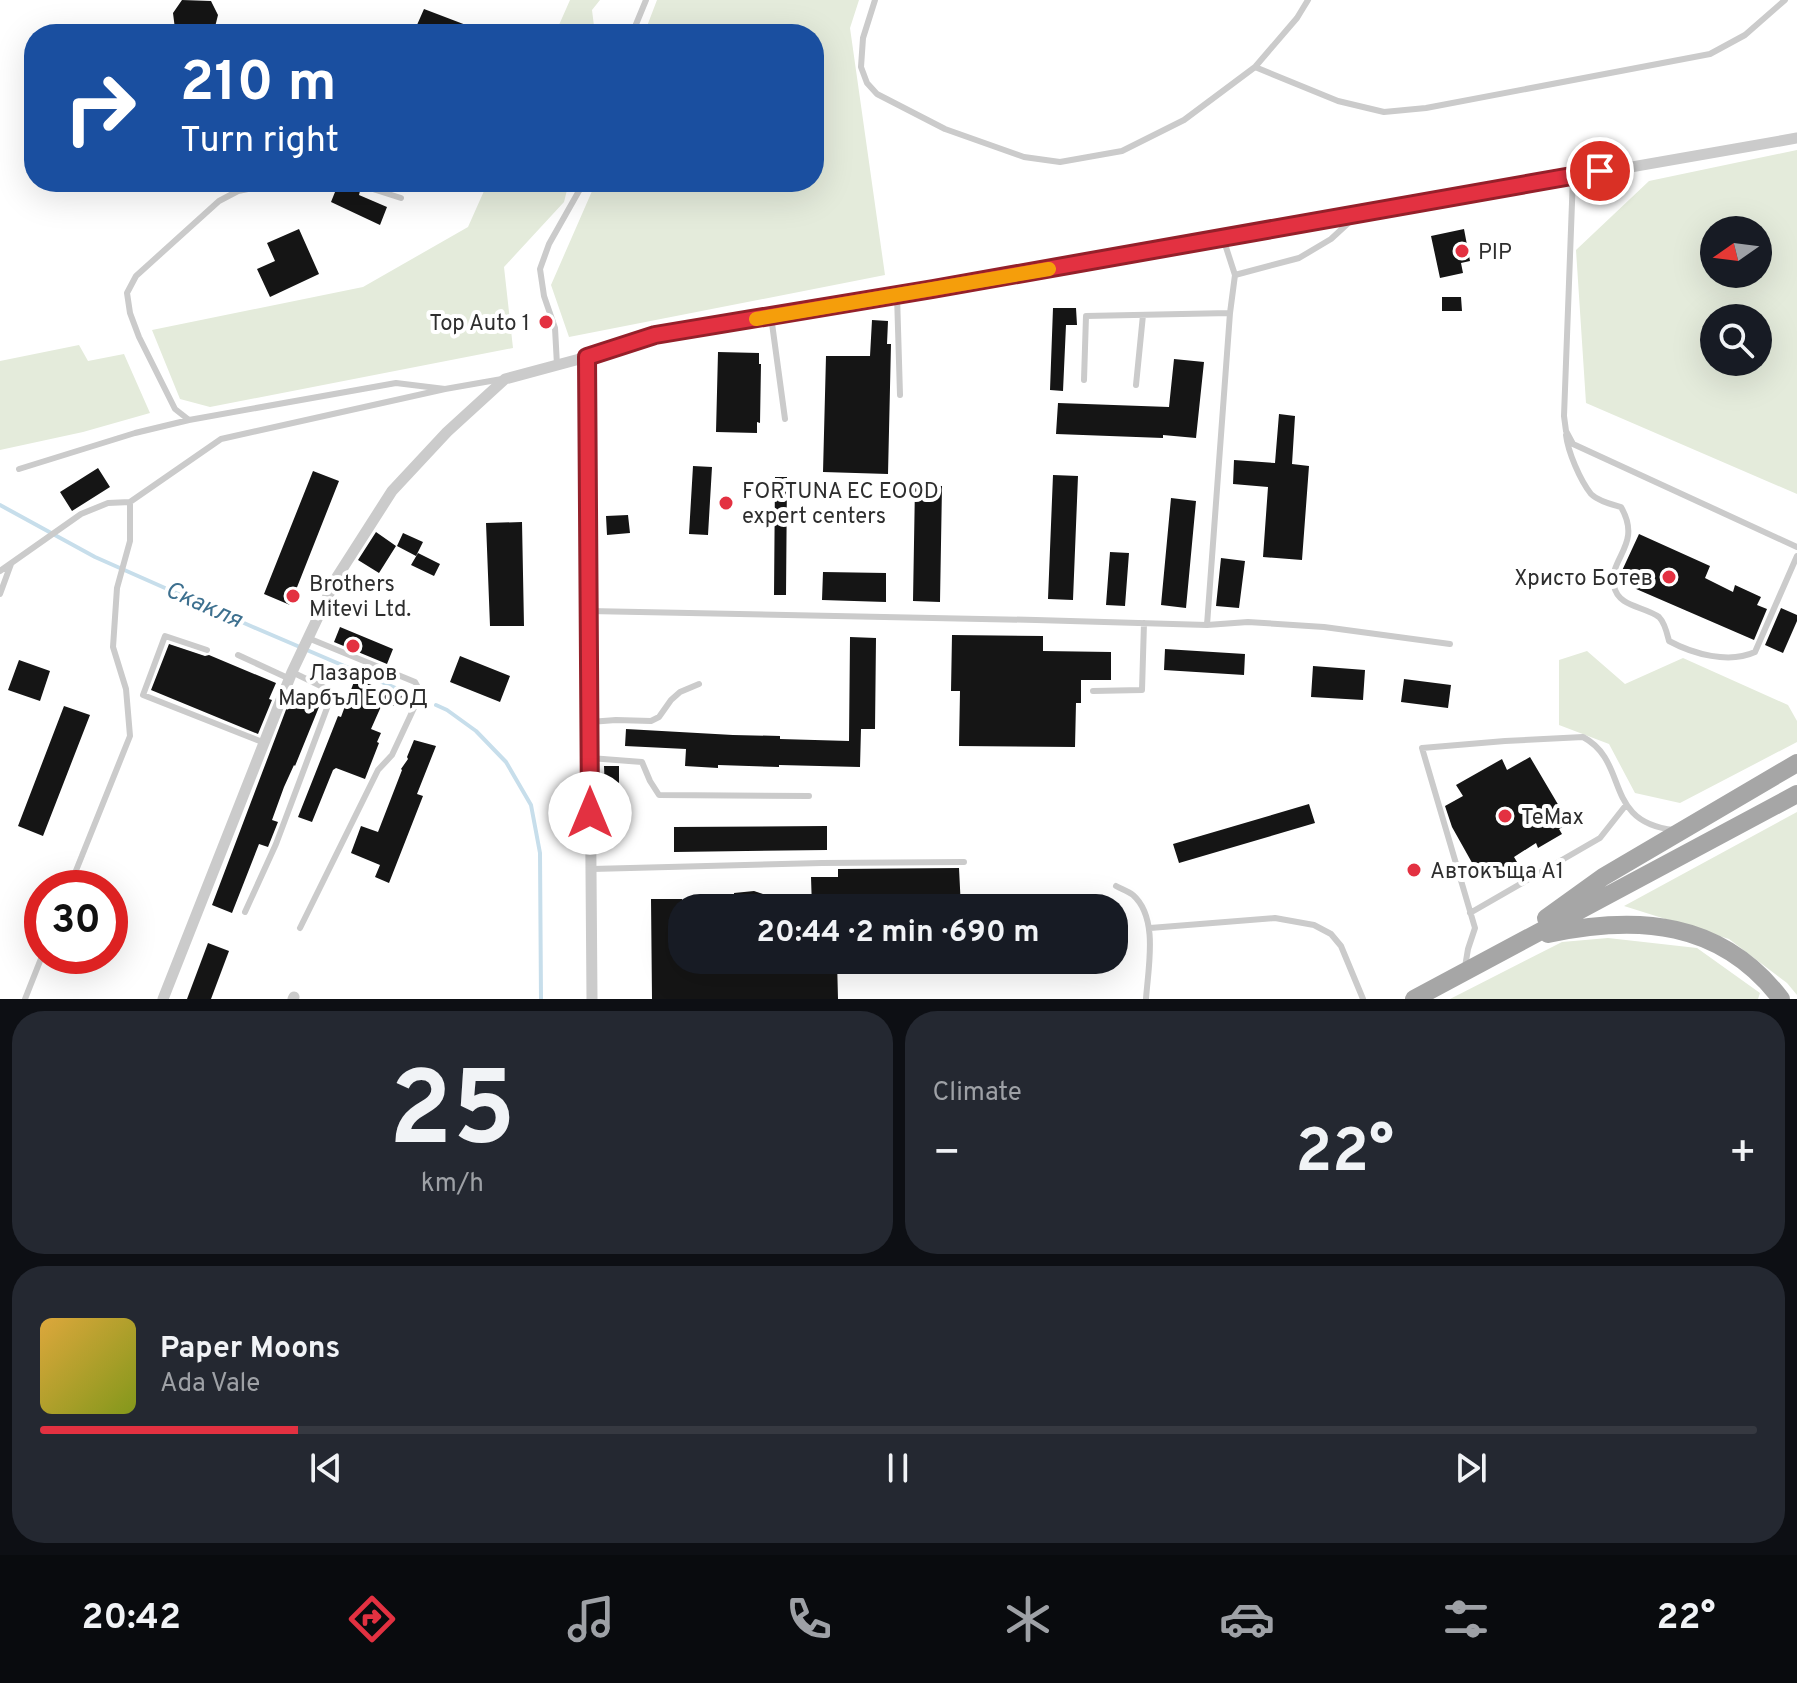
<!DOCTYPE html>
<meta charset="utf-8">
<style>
:root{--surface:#171b24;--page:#242831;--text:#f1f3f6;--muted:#9ea1a6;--line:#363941;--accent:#e33141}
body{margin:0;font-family:Overpass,sans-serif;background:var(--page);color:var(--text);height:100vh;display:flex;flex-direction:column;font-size:30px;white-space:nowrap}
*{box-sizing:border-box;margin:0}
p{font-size:26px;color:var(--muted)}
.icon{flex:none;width:44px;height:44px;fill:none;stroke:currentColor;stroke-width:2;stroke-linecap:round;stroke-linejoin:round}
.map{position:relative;height:999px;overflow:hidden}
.side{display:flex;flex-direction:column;gap:12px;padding:12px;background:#0d0f14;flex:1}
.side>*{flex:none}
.hud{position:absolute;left:24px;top:24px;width:800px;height:168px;border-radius:32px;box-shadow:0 8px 32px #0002;background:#1a4fa0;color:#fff;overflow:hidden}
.needle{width:52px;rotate:256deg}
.controls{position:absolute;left:1700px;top:216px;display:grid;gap:16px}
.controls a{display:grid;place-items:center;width:72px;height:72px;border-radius:50%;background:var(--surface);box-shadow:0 8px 32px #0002;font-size:40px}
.speed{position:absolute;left:24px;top:870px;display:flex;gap:16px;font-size:40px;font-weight:700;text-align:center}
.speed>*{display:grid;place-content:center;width:104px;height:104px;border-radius:50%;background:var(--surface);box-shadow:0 8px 32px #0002;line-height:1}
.speed .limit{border:12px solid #d22;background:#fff;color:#111}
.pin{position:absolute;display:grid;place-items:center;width:68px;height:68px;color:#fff;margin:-34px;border:4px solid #fff;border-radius:50%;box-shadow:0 2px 8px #0007}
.me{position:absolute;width:88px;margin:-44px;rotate:0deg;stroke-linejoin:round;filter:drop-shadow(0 0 6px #0008)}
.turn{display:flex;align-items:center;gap:28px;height:168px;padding:0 24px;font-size:36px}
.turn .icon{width:104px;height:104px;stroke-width:2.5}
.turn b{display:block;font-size:56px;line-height:68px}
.big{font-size:60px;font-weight:700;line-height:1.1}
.side .tile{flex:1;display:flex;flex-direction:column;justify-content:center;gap:12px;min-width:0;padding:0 28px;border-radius:32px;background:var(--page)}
.side .dial{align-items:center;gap:0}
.dial b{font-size:104px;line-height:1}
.song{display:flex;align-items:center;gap:24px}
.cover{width:96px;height:96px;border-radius:12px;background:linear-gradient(135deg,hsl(40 70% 55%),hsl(70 70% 35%))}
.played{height:8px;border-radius:4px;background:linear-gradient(90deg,var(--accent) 15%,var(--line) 15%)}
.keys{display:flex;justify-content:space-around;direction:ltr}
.heat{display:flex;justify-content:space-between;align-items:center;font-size:44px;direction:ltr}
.side .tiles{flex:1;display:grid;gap:12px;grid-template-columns:1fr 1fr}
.tile:last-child{grid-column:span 2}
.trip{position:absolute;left:668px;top:894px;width:460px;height:80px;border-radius:32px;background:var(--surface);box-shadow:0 8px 32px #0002;font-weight:700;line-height:80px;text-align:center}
.menu{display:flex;height:128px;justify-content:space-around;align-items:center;background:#090b0e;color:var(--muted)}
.menu .icon{width:56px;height:56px}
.menu .current{color:var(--accent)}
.menu b{font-size:36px;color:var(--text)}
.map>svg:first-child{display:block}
</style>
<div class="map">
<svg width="1797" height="999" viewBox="0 0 1797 999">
<rect width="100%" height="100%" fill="#fff"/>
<!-- green -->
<path fill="#e4ebdb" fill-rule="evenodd" d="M 570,0 L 600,0 L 592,10 L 595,34 L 555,34 Z
M 657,0 L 859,0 L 850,28 L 885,275 L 569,337 L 551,285 L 596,182 L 814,182 L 814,34 L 644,34 Z
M 1797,150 L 1797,494 L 1586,403 L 1576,250 L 1649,181 ZM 1758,230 L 1758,274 L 1714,274 L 1714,230 ZM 1714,318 L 1758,318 L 1758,362 L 1714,362 Z
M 488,182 L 569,182 L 564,202 L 504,267 L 513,348 L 210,407 L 180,399 L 152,330 L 363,287 L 468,227 Z
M 79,345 L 88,361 L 124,354 L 150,413 L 83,432 L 0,450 L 0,361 Z
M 1587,651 L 1625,684 L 1683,658 L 1788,705 L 1797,721 L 1797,742 L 1680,803 L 1635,793 L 1609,744 L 1559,725 L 1559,660 Z
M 1797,812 L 1797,995 L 1787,983 L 1729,939 L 1624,906 Z
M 1608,938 L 1697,948 L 1760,993 L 1758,999 L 1450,999 L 1562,942 Z"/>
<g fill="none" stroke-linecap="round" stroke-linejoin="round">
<!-- stream -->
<path stroke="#c7deeb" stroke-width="4" d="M 0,505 L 95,557 L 253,627 L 412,695
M 436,705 L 447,710 L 476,731 L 506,762 L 531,805 L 540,853 L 541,999"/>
</g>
<!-- building -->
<path fill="#151515" d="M 182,0 L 211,1 L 218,15 L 214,31 L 210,34 L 181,34 L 175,29 L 173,13 Z
M 424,9 L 487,33 L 486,34 L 413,34 Z
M 339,182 L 360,191 L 359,195 L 387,207 L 380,225 L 331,202 Z
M 299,229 L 319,274 L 270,297 L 257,269 L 275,261 L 267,243 Z
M 1464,229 L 1470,261 L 1461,263 L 1463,273 L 1440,278 L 1431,236 Z
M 1442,297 L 1461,297 L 1462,311 L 1442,311 Z
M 1053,308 L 1076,308 L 1077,325 L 1066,325 L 1063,391 L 1050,390 Z
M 872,320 L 888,321 L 887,344 L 891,344 L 888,474 L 823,472 L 826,356 L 870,356 Z
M 718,352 L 759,353 L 759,364 L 761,364 L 760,423 L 757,422 L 757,433 L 716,432 Z
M 1174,359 L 1204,362 L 1196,438 L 1163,435 L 1163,438 L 1056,434 L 1058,403 L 1169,407 Z
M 1279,414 L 1295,416 L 1292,464 L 1309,466 L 1302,560 L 1263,557 L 1268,487 L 1233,484 L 1234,460 L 1275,463 Z
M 693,466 L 712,467 L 708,535 L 689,534 Z
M 98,468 L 110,487 L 72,511 L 60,492 Z
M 313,471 L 339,481 L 290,605 L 264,594 Z
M 1053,475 L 1078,476 L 1073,600 L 1048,599 Z
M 775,477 L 787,477 L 786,595 L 774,595 Z
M 915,485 L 942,486 L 940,602 L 913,601 Z
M 1171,498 L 1196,501 L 1186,608 L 1161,605 Z
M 628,515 L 630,533 L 607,535 L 606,516 Z
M 522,522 L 524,626 L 490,626 L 486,523 Z
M 376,532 L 396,546 L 379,573 L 358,560 Z
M 403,533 L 423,542 L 416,556 L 397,546 Z
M 1639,534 L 1710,566 L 1705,578 L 1733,592 L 1735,585 L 1761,597 L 1757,605 L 1767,609 L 1754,640 L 1620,582 L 1620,575 Z
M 1110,552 L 1129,553 L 1125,606 L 1106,605 Z
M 418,553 L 440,564 L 434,576 L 411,565 Z
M 1221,558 L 1245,561 L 1239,608 L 1216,606 Z
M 823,572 L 886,573 L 886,602 L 822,600 Z
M 1781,608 L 1797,615 L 1797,621 L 1783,653 L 1765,645 Z
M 340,627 L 393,649 L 387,664 L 334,642 Z
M 952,635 L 1043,636 L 1043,651 L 1111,652 L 1111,680 L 1081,680 L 1081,703 L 1076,703 L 1075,747 L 959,746 L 960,691 L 951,691 Z
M 850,637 L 876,638 L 875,729 L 861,729 L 860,767 L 779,765 L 779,767 L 718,765 L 718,768 L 685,766 L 686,749 L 625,746 L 626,729 L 733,735 L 780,736 L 780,739 L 849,741 Z
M 169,644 L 205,656 L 209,655 L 276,683 L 269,699 L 272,700 L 258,734 L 151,690 Z
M 1165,649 L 1245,654 L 1244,675 L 1164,670 Z
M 460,656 L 510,676 L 500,702 L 450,682 Z
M 19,660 L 50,671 L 40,701 L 8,690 Z
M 1313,666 L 1365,670 L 1363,700 L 1311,697 Z
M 355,679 L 402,696 L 398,707 L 383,702 L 371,729 L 381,733 L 377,742 L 379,743 L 365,779 L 336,768 L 333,770 L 312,822 L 298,817 L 338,716 L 341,717 Z
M 1404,679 L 1451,685 L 1448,708 L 1401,702 Z
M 303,691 L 320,697 L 317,706 L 319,707 L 295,766 L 294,765 L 284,787 L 272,820 L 278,822 L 268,847 L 259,844 L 232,913 L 212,905 L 287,707 L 290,708 L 295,696 L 300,698 Z
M 64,706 L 90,715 L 43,836 L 18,826 Z
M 414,740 L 436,746 L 417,794 L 423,796 L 389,883 L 375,877 L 380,865 L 351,853 L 361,826 L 378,832 L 402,770 L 401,769 L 408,759 L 407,757 Z
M 1530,757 L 1569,823 L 1559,829 L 1562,834 L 1538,848 L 1536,843 L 1514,857 L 1517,862 L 1494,876 L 1491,871 L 1480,877 L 1452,827 L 1445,806 L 1463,796 L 1456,785 L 1502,759 L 1507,770 Z
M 604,766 L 619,766 L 619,814 L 606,815 Z
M 1309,804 L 1315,823 L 1179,863 L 1173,844 Z
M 827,826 L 827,850 L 674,852 L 674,827 Z
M 959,868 L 961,908 L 812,908 L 811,877 L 838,877 L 838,869 Z
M 754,891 L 763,894 L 764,908 L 734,908 L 734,893 Z
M 651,899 L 682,899 L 682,960 L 837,960 L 838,999 L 652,999 Z
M 208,943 L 229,951 L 211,999 L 187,999 Z"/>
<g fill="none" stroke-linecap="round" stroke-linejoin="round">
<!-- lane -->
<path stroke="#cbcbcb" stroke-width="6" d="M 875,0 L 863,38 L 861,67 L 867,83 L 877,94 L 945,129 L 1024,157 L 1060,162 L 1122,151 L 1184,120 L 1255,67 L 1297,18 L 1308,0
M 632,34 L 646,0
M 1255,67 L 1338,101 L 1384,112 L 1426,108 L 1710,54 L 1745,35 L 1785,0
M 1573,176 L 1564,416 L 1566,431 L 1573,444 L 1797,547
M 283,182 L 238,191 L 219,201 L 136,276 L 127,293 L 130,313 L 139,337 L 175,409 L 189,420 L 396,383 L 445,389
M 351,182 L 401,198
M 1235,275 L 1299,258 L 1331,239 L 1356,216
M 897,295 L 900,395
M 771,316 L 785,419
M 557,365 L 555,328 L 544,296 L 540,269 L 549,244 L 584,182
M 1084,380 L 1086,316 L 1230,313
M 1136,385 L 1143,315
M 1566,435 C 1568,452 1580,480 1591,494 C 1598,501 1611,504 1621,507 C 1643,545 1608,558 1614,586 C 1618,607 1644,606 1659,617 C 1665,623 1667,633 1669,641 C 1693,654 1729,664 1755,652 L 1797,556
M 19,469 L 135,433 L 189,420
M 0,571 L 81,514 L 108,503 L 130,502 L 221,439 L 445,389 L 502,379
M 0,594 L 11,564
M 589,611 L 1036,620 L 1207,625 L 1248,622 L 1324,627 L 1450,644
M 1207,625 L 1230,313 L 1235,275 L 1223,238
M 207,650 L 165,636 L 143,695 L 265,743
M 238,655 L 290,679
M 1093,691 L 1142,690 L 1144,623
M 590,722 L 616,720 L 651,721 L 659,717 L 671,700 L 680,692 L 699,684
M 590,758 L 642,762 L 650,781 L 659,795 L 809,796
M 592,869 L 822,863 L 964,862
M 1116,886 C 1121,889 1128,891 1133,895 C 1159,918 1148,968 1146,999
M 69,888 L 130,736 L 126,689 L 113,647 L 117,588 L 130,541 L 130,502
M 245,912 L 276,844 L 333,692 L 292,672
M 1470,913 L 1600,838 L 1626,805
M 300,928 L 378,770 L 392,755 L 421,693 L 415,682 L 308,638
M 1150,928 L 1275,918 L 1314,925 L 1331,934 L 1341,946 L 1363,999
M 1465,967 L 1468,949 L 1475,928 L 1422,748 L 1505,741 L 1583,737 C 1630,762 1602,822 1674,830
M 25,999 L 42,956"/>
<!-- street -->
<path stroke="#cbcbcb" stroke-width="11" d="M 587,357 L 592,999
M 163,999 L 292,672 L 337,577 L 392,491 L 447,432 L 505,379 L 587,357 L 655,335 L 933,289 L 1797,138
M 293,999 L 294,997"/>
<!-- primary -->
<path stroke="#a6a6a6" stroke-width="18" d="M 1546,918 L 1603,877 L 1797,763
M 1548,934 C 1637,915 1721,920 1781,999
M 1414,999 L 1797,794"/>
</g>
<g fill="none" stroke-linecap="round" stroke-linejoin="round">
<!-- route casing -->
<g stroke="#94202a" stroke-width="20">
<path id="route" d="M 590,813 L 587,357 L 655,335 L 933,289 L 1600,171"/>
</g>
<!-- route -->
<use href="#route" stroke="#e33141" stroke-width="14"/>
<!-- slow -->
<path stroke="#f59e0b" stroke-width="14" d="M 756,319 L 1049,269"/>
</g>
<!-- markers -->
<g fill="#e33141" stroke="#fff" stroke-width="3">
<circle cx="1462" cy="251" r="8"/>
<circle cx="546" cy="322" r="8"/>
<circle cx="726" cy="503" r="8"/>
<circle cx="1669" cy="577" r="8"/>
<circle cx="293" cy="596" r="8"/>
<circle cx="353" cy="646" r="8"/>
<circle cx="1505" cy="816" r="8"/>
<circle cx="1414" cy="870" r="8"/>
</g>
<g text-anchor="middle" stroke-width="8" stroke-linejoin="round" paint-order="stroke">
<!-- poi labels -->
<g font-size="22" fill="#2e2e2e" stroke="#fff" text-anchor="start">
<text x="1478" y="259">PIP</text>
<text x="530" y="330" text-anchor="end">Top Auto 1</text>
<text x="742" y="498">FORTUNA EC EOOD<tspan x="742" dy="25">expert centers</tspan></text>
<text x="1653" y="585" text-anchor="end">Христо Ботев</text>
<text x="309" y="591">Brothers<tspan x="309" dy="25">Mitevi Ltd.</tspan></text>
<text x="353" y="680" text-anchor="middle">Лазаров<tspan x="353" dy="25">Марбъл ЕООД</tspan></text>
<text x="1521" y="824">TeMax</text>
<text x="1430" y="878">Автокъща А1</text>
</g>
<!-- water labels -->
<g font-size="24" font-style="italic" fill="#3d708f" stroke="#fff">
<text transform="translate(204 604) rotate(24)" y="8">Скакля</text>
</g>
</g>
</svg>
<div class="controls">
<a><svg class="needle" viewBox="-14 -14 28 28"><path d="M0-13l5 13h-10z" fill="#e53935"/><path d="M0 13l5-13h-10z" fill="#9ea1a6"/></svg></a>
<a><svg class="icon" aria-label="search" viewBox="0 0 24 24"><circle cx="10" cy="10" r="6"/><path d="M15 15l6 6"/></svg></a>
</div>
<div class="speed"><div class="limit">30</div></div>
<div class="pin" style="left:1600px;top:171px;background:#d93025"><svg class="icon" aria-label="arrive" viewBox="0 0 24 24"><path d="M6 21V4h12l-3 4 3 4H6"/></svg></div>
<svg class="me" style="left:590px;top:813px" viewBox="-20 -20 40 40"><circle r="19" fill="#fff"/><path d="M0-13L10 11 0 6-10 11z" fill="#e33141"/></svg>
<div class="trip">20:44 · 2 min · 690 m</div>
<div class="hud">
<div class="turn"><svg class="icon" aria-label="right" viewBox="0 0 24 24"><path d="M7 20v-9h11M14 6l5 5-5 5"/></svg><div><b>210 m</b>Turn right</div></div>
</div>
</div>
<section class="side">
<div class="tiles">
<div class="tile dial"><b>25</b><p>km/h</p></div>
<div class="tile"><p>Climate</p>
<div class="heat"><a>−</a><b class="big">22°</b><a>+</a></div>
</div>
<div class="tile">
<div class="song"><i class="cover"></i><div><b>Paper Moons</b><p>Ada Vale</p></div></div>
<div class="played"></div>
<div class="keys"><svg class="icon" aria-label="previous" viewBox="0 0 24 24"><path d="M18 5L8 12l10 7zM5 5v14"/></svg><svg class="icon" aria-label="pause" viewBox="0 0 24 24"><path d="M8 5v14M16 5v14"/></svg><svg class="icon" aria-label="next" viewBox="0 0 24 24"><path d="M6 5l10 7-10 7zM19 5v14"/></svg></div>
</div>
</div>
</section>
<nav class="menu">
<b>20:42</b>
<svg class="icon current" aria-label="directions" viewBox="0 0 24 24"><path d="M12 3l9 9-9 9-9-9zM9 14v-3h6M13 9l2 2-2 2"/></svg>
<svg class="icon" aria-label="music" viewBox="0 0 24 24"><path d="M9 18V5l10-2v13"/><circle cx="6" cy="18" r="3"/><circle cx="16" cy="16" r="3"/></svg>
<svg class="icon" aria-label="phone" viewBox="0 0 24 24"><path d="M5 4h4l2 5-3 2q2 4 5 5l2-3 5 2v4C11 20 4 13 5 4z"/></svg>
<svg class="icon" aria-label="climate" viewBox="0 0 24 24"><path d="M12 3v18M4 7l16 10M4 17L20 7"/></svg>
<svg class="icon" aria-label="car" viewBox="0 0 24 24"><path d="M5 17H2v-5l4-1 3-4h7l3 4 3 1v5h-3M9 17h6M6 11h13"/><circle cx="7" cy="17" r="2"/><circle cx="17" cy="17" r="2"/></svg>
<svg class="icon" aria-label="filters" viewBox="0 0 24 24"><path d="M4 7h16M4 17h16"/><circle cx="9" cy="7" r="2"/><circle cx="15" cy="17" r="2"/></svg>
<b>22°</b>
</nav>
